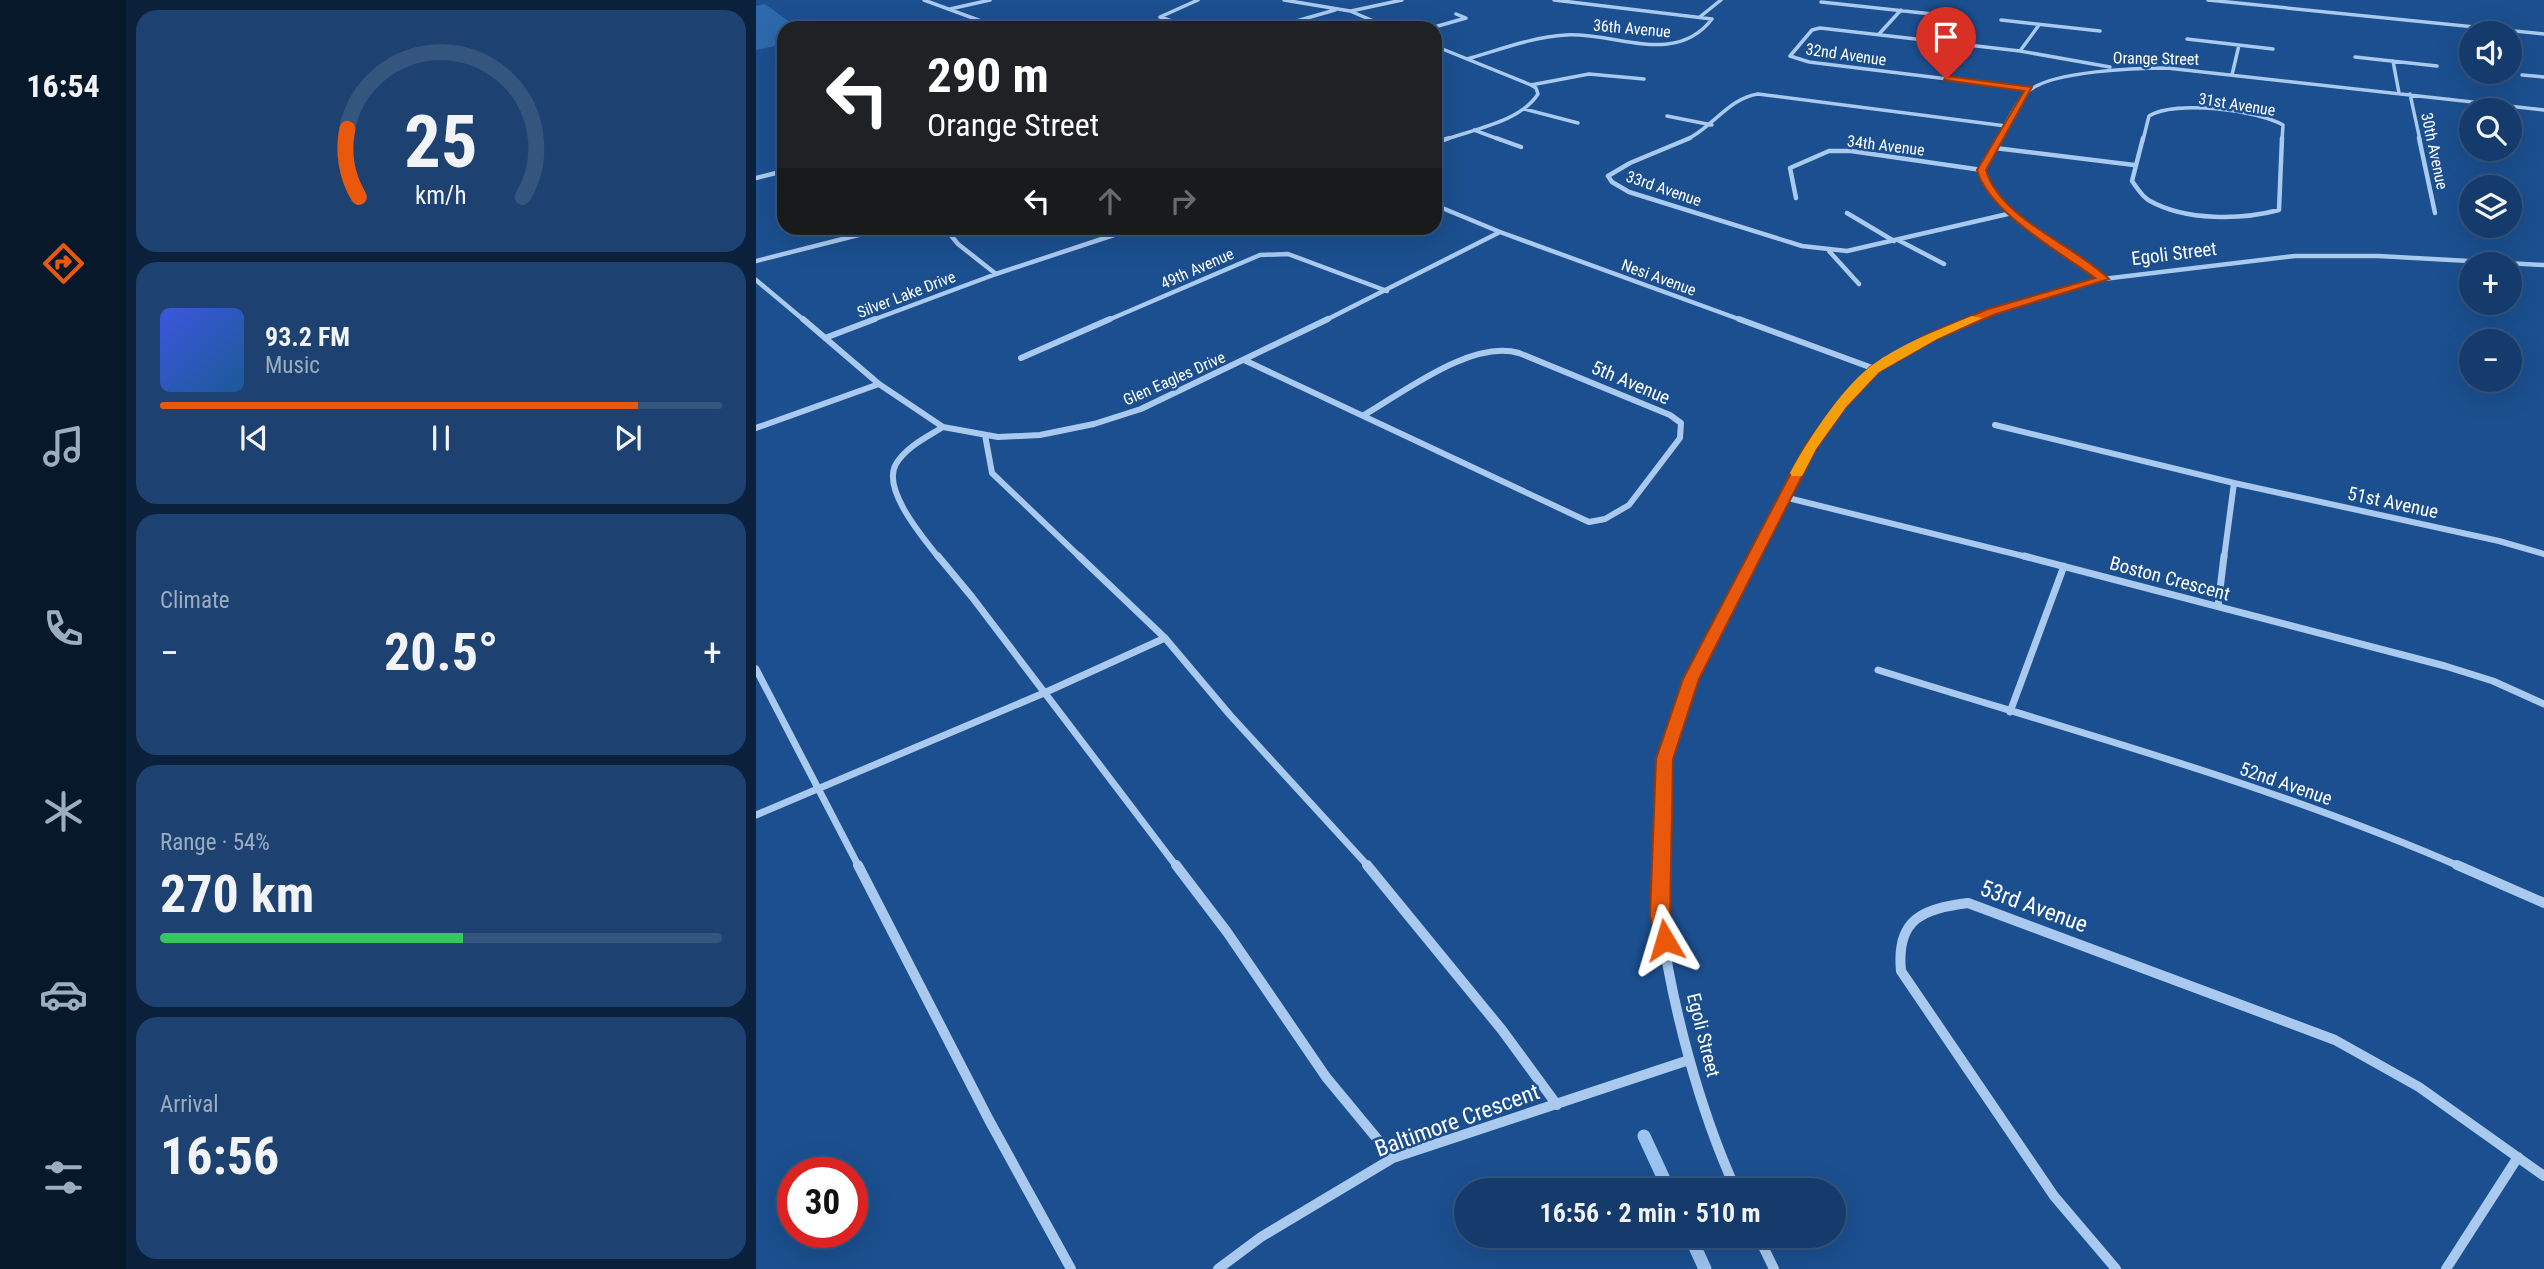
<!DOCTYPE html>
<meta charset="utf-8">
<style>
:root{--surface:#143b6b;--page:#1d4271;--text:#f1f3f6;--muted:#9dadc1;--line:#33557e;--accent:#ea580c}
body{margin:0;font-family:"Roboto Condensed",sans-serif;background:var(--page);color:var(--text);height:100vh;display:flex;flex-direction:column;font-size:26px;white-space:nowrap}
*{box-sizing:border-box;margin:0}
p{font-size:23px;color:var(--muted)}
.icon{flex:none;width:38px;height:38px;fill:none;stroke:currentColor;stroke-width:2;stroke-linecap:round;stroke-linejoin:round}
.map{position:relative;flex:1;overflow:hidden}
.details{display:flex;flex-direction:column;gap:10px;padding:10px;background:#0b203b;width:630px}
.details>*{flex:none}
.top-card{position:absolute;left:21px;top:21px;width:665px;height:214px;border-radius:21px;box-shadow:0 7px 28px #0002,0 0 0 2px var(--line);background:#202124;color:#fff;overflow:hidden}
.controls{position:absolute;left:1703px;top:21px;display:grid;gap:14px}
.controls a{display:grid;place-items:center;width:63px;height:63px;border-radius:50%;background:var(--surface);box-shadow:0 7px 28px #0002,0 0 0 2px var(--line);font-size:35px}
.speed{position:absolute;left:21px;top:1157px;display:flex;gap:14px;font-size:35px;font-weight:700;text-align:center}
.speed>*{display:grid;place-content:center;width:91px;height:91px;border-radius:50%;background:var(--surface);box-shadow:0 7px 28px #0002,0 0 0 2px var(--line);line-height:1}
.speed .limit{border:10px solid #d22;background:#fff;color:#111}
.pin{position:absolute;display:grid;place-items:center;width:60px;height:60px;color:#fff;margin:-72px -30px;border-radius:50% 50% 50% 0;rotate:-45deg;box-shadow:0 0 7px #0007}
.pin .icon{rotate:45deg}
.me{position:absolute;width:77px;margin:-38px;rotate:353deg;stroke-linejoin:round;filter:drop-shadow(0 0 5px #0008)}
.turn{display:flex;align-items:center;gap:24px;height:147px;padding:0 35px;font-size:32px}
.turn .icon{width:91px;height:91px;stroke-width:2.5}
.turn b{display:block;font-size:49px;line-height:60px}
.lanes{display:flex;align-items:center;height:66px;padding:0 35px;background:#0003;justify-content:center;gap:35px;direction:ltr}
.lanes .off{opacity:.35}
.big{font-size:52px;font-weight:700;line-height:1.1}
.details .widget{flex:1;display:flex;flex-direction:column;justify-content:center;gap:10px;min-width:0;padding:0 24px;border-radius:21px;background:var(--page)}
.details .dial{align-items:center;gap:0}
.dial svg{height:182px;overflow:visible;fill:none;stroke:var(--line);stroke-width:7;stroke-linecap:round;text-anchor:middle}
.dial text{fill:var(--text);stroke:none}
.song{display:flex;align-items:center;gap:21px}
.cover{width:84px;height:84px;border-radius:10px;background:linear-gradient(135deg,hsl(230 70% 55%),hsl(210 70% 35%))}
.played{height:7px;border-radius:4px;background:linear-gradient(90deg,var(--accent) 85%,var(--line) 85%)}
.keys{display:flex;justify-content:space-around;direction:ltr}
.heat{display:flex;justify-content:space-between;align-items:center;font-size:38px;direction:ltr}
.charge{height:10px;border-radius:5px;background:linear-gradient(90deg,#34c759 54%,var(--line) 0)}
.trip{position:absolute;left:698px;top:1178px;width:392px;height:70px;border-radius:35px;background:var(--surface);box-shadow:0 7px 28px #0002,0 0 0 2px var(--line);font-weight:700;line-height:70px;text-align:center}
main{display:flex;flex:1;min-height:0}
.menu{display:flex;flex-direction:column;width:126px;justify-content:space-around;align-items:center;background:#08182b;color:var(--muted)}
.menu .icon{width:49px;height:49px}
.menu .on{color:var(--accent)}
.menu b{font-size:32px;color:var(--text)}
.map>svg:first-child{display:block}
</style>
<main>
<nav class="menu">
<b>16:54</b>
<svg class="icon on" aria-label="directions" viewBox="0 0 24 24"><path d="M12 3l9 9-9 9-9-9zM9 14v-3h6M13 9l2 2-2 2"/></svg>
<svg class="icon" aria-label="music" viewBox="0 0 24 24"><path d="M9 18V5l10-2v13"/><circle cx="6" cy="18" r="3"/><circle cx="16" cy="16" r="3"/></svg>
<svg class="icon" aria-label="phone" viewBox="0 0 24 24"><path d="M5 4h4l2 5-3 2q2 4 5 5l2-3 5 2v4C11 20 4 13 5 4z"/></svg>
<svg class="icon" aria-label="climate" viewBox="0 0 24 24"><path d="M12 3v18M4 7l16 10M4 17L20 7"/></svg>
<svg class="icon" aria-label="car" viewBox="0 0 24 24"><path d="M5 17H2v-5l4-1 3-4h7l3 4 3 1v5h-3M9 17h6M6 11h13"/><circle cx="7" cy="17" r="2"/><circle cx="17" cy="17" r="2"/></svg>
<svg class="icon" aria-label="filters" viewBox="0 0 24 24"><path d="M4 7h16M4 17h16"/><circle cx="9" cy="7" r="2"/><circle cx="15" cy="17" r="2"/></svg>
</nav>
<section class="details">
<div class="widget dial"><svg viewBox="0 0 100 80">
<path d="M14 69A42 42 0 1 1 86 69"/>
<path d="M14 69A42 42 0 0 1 9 39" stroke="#ea580c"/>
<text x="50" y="56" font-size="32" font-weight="700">25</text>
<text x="50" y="72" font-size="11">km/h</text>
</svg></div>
<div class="widget">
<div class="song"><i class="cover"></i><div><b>93.2 FM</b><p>Music</p></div></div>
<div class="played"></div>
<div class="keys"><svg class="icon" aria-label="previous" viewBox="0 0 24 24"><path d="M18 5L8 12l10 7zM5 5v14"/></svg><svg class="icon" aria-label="pause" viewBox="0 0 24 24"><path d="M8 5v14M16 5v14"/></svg><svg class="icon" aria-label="next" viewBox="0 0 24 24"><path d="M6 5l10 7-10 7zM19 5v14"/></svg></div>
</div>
<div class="widget"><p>Climate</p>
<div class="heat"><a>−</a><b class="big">20.5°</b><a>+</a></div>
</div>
<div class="widget"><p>Range · 54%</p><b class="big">270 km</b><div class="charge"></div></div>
<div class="widget"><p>Arrival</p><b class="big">16:56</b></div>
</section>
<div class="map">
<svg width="1788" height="1269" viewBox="0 0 1788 1269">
<rect width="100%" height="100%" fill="#1b4f8f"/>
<!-- green -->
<path fill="#2e69ad" d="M 9,4 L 42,28 L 28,28 L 28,44 L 0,50 L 0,6 Z"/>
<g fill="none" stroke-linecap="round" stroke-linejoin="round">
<!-- stream -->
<path stroke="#9cc4f0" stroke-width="13" d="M 888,1136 L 913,1190
M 934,1236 L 949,1269"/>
<!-- minor-far4 -->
<path stroke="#a9c9ee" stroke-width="3.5" d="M 168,0 L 244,28
M 528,0 L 594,11 L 634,28
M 1452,0 L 1788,34
M 1065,2 L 1176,14
M 194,9 L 234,0
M 595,11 L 646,0
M 945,16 L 965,0
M 1245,20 L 1344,31
M 436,28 L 404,17 L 442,0
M 516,28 L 579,10
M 675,28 L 710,18 L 700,14
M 1123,34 L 1145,10
M 1431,39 L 1517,49
M 679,46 L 775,85 L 780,88 L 782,94 C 764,122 718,129 688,140
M 1264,51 L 1283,25
M 1599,57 L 1681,66
M 711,59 C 743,50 776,37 810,35 C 860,32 919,67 956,19 L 798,0
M 1637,61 L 1643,93
M 1476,75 L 1483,45
M 1766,75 L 1788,77
M 775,85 L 833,74 L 888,79
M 1273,89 L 1053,62 L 1034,56 L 1056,30 L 1064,28 L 1264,51 L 1354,67
M 1654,94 L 1664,140
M 768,109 L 822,123
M 911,116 L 956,125
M 718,130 L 745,140
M 930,140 C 956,128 973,98 1002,94 L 1250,126
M 1242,140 C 1250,123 1259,103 1274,90 C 1298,71 1380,68 1411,68 L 1788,110
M 1387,140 L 1393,116 C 1419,100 1501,110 1527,125 L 1526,140"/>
<!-- minor-far3 -->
<path stroke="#a9c9ee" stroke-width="4.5" d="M 740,138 L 765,147
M 934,138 L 874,163 L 852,176 L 856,182 L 873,192 L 1046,246 L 1091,251 L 1256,213
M 1243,138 L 1226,170 C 1249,220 1303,248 1347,279
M 1387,138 L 1376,181 C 1381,188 1386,197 1394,201 C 1430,221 1485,220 1523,210 L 1526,138
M 1663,138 L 1679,213
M 679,143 L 693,138
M 1239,148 L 1378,165
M 0,178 L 28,171
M 1040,198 L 1034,168 L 1073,151 L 1095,151 L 1226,170
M 679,205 L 744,232 L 988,321
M 1091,213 L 1138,241
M 189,228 L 202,244 L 240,274
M 1142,240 L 1188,264
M 1073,251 L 1103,284
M 0,261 L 130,228
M 0,280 L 49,321
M 114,321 L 240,274 L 379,228
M 350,321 L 504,255 L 532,254 L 631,291
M 568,321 L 744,232
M 1214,321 L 1236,312 L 1347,279 L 1539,256 L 1622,256 L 1788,265"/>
<!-- minor-far2 -->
<path stroke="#a9c9ee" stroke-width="6" d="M 47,319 L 123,384 L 187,427 L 242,437 L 284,435 L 338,424 L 385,409 L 572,319
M 983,319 L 1119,369
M 69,338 L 119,319
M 265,358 L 354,319
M 488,360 L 833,522 L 849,519 L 873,505 L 924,438 L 925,423 L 914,415 L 763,353 C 716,339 648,392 608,415
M 1239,425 L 1478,483 L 1743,541 L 1788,554
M 0,428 L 123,384
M 229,435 L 236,473 L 325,558
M 1028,497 L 1275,558
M 183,558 C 168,539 125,489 140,464 C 150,447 171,437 187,427
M 998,558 C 1031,494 1061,417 1118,370 C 1143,350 1189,332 1218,319
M 1468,558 L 1478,483"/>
<!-- minor-far1 -->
<path stroke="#a9c9ee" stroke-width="7" d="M 182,556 L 216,597 L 421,867
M 323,556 L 409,638 L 474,715 L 613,867
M 1268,556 L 1689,666 L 1737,681 L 1788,704
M 1462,606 L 1468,556
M 0,669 L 103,867
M 1122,670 C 1317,731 1517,785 1705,867
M 1254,712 L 1308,566
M 0,815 L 288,693 L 409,638
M 906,867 L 909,759 L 935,679 L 999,556"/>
<!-- minor -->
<path stroke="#a9c9ee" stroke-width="10" d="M 102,865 L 233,1120 L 315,1269
M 420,865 L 471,932 L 570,1077 L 637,1158
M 611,865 L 746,1030 L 801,1105
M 906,865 C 905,882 902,901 904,918 C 916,1006 943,1109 980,1190
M 1701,865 L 1788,903
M 1002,1236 L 1018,1269
M 462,1269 L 505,1237 L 637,1158 L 933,1060
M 1360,1269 L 1298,1196 L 1145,971 C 1140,919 1166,909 1212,903 L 1579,1040 L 1663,1087 L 1788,1176
M 1690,1269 L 1762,1157"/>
</g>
<!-- route -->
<path fill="#ea580c" stroke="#983908" stroke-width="2" d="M 1190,76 L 1276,87 L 1230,170 C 1244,219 1319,245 1353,279 L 1240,314 L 1181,339 L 1123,372 L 1090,407 L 1060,449 L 943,679 L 917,759 L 914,916 L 919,940 L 916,947 L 909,949 L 902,947 L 894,916 L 900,759 L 927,679 L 1049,446 L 1081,402 L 1114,367 L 1172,334 L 1232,309 L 1339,278 C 1304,252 1233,213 1221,170 L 1268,91 L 1188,80 Z"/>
<!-- slow -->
<path fill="#f59e0b" d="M 1216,316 L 1226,318 L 1181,339 L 1123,372 L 1090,407 L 1060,449 L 1046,476 L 1036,476 L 1034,473 C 1052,440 1085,389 1115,366 C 1144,344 1182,330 1216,316 Z"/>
<g text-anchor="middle" stroke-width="5" stroke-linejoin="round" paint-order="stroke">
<!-- far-street labels -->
<g font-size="16" fill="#fff" stroke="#1b4f8f">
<text transform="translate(876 28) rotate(5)" y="6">36th Avenue</text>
<text transform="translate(1090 54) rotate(8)" y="6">32nd Avenue</text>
<text transform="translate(1400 58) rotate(1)" y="6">Orange Street</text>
<text transform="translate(1481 104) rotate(9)" y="6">31st Avenue</text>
<text transform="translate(1130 145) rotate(7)" y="6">34th Avenue</text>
<text transform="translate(1679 151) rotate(78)" y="6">30th Avenue</text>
<text transform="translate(908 188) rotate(19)" y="6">33rd Avenue</text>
<text transform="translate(441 268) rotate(-24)" y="6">49th Avenue</text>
<text transform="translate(903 277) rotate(20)" y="6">Nesi Avenue</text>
<text transform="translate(150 294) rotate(-21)" y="6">Silver Lake Drive</text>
<text transform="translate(418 378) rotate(-24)" y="6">Glen Eagles Drive</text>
</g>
<!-- street labels -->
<g font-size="19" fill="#fff" stroke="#1b4f8f">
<text transform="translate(1418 253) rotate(-7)" y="7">Egoli Street</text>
<text transform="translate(875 382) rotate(23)" y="7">5th Avenue</text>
<text transform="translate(1637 502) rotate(12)" y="7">51st Avenue</text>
<text transform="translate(1414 578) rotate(15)" y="7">Boston Crescent</text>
<text transform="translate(1530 783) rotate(19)" y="7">52nd Avenue</text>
<text transform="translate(948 1035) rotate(76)" y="7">Egoli Street</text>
</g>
<!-- near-street labels -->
<g font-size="23" fill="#fff" stroke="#1b4f8f">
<text transform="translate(1278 906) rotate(20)" y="8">53rd Avenue</text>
<text transform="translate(701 1120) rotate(-20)" y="8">Baltimore Crescent</text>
</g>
</g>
</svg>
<div class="controls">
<a><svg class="icon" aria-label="sound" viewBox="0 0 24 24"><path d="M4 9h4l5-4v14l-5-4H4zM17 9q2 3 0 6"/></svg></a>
<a><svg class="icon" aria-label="search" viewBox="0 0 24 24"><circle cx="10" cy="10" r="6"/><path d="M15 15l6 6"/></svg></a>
<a><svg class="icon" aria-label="layers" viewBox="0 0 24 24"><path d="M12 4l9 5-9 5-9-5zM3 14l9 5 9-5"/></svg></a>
<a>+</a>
<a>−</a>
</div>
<div class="speed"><div class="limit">30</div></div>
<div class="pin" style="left:1190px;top:79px;background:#d93025"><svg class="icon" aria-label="arrive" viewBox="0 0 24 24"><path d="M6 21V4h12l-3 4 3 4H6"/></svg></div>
<svg class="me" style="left:909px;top:940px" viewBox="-20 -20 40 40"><path d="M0-17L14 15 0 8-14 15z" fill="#ea580c" stroke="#fff" stroke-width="4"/></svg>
<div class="trip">16:56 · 2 min · 510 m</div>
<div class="top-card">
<div class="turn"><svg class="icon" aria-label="left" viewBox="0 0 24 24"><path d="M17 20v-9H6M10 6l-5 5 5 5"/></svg><div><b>290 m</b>Orange Street</div></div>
<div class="lanes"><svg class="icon" aria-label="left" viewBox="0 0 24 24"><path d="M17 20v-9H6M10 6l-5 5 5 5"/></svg><svg class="icon off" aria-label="ahead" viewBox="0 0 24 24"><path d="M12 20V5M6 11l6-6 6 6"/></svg><svg class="icon off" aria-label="right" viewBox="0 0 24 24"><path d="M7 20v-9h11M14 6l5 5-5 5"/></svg></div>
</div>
</div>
</main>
